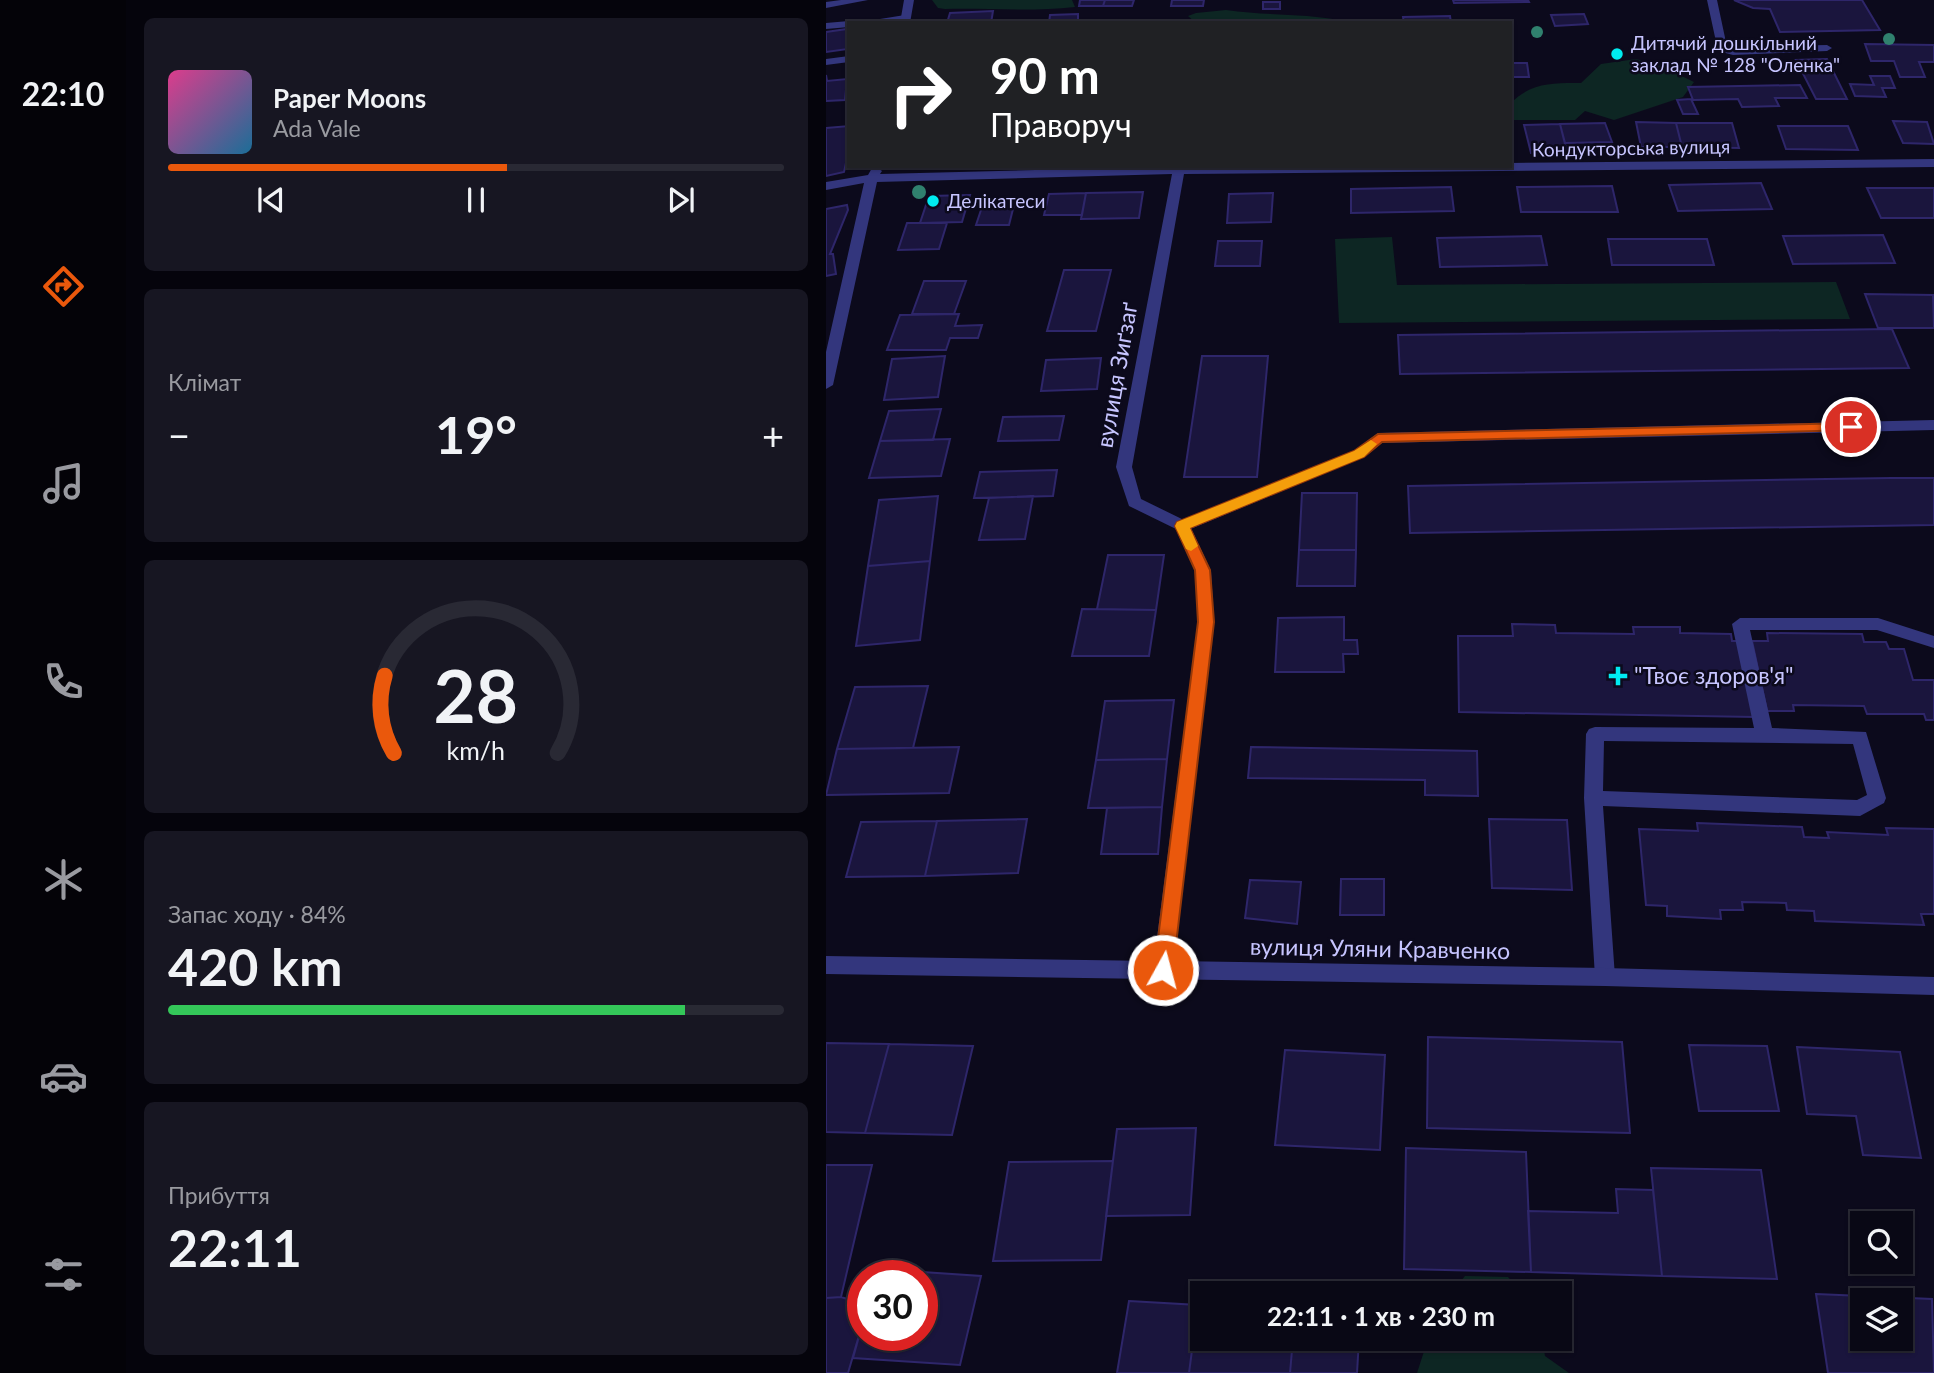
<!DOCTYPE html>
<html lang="uk">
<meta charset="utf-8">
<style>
:root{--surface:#090815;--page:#171622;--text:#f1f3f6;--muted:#999aa0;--line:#292934;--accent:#ea580c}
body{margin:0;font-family:Lato,sans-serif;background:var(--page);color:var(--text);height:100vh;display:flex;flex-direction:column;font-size:26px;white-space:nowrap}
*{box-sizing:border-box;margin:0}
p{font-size:23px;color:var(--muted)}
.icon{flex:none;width:38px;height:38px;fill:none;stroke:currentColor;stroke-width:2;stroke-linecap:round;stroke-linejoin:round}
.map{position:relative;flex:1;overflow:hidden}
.drawer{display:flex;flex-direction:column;gap:18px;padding:18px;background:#05040c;width:700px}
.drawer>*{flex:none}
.banner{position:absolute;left:21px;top:21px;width:665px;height:147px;border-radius:0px;box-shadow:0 2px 5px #0004,0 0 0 2px var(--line);background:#202124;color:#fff;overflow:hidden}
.tools{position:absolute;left:1024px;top:1211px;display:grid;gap:14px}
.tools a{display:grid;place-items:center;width:63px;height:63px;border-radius:0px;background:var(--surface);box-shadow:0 2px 5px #0004,0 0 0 2px var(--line);font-size:35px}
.speed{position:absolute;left:21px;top:1260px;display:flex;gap:14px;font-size:35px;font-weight:700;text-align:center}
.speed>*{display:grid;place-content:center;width:91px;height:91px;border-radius:50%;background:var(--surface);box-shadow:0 2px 5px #0004,0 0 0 2px var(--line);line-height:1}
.speed .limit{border:10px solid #d22;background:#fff;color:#111}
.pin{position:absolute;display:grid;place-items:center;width:60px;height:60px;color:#fff;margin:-30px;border:4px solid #fff;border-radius:50%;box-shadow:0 2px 7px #0007}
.me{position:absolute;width:77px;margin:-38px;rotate:7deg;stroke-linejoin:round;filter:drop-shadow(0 0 5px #0008)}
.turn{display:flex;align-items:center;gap:24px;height:147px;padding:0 28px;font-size:32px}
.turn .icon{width:91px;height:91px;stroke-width:2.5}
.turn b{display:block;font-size:49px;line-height:60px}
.big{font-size:52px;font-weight:700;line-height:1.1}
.drawer .card{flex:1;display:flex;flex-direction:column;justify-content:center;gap:10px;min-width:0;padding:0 24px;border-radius:10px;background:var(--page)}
.drawer .dial{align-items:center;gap:0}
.dial svg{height:182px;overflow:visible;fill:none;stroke:var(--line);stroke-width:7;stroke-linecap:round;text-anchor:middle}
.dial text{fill:var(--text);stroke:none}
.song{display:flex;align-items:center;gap:21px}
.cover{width:84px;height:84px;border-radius:10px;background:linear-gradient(135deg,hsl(330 70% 55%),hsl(200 70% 35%))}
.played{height:7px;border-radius:4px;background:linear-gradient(90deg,var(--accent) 55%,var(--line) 55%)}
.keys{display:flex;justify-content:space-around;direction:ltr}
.heat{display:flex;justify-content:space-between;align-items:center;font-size:38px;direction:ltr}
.charge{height:10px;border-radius:5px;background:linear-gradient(90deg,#34c759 84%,var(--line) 0)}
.trip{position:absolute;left:364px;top:1281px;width:382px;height:70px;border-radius:0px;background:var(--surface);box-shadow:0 2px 5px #0004,0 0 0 2px var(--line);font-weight:700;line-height:70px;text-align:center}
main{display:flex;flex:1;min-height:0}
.dock{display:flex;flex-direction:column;width:126px;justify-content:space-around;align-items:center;background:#040308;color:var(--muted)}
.dock .icon{width:49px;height:49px}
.dock .on{color:var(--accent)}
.dock b{font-size:32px;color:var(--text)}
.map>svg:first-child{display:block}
</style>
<main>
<nav class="dock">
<b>22:10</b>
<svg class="icon on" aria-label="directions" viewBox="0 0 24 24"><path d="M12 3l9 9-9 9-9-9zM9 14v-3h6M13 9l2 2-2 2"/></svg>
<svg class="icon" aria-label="music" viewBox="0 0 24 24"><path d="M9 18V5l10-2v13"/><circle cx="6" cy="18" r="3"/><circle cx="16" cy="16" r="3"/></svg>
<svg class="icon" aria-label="phone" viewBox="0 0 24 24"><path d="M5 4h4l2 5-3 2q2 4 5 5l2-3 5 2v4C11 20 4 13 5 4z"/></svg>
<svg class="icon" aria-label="climate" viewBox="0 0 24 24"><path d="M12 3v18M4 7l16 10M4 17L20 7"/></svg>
<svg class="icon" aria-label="car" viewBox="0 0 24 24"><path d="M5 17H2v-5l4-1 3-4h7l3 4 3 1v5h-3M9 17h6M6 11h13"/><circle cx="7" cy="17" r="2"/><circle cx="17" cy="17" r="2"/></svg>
<svg class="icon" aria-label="filters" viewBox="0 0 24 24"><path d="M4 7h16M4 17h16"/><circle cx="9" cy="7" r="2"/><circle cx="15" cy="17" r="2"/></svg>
</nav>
<section class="drawer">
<div class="card">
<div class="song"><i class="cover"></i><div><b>Paper Moons</b><p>Ada Vale</p></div></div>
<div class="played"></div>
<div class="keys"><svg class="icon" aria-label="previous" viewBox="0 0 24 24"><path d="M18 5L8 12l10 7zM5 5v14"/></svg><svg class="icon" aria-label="pause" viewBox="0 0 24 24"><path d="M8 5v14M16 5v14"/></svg><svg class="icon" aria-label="next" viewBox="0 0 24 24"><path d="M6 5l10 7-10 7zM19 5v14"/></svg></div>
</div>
<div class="card"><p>Клімат</p>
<div class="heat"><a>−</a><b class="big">19°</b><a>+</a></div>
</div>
<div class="card dial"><svg viewBox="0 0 100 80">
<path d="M14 69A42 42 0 1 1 86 69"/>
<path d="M14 69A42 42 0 0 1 10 35" stroke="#ea580c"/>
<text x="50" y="56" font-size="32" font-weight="700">28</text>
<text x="50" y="72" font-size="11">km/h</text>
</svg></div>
<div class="card"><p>Запас ходу · 84%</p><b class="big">420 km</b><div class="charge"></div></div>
<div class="card"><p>Прибуття</p><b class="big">22:11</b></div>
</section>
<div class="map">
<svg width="1108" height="1373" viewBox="0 0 1108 1373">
<rect width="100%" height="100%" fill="#0c0a1c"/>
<!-- green -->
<path fill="#0d2623" d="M 106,0 L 246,0 L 249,7 C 205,12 163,8 119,9 L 112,8 Z
M 400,10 C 440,16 479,13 518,21 C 532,24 548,19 561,23 L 370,23 L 362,16 L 370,13 Z
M 810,59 L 833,65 L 868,82 L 857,97 L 788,120 L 759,111 L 749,120 L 684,120 L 684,104 C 705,82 727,83 755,83 L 775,64 Z
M 566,237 L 571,285 L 1010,282 L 1024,319 L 513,323 L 509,239 Z
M 639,1276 L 682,1277 L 696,1293 L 625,1293 Z
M 602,1339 L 716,1339 L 719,1356 L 743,1373 L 591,1373 Z"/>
<!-- building -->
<path fill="#1a153d" stroke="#2e266a" stroke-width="2" fill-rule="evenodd" d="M 254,0 L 279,0 L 277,6 L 253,6 Z
M 279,0 L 308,0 L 306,6 L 277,6 Z
M 346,0 L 378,0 L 377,6 L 345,6 Z
M 627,0 L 702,0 L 703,2 L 628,3 Z
M 908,0 L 1036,0 L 1054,30 L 954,32 L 944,9 L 927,8 Z
M 437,2 L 454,2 L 454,9 L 437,9 Z
M 167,11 L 165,23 L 121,23 L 124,13 Z
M 252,14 L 252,23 L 223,23 L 224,15 Z
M 758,14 L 762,24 L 729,26 L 725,15 Z
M 624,16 L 625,23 L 578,23 L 577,17 Z
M 21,29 L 22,49 L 0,52 L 0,32 Z
M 1039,44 L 1108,45 L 1108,62 L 1093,62 L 1099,77 L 1074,77 L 1068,61 L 1045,61 Z
M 1001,59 L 1021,99 L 990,99 L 970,60 Z
M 684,63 L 701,63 L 703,77 L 684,77 Z
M 0,75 L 1,81 L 21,79 L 19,100 L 0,101 Z
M 1044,76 L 1064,76 L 1069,88 L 1056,88 L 1060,97 L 1029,96 L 1024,84 L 1048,85 Z
M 974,85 L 981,98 L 949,98 L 953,106 L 916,107 L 912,99 L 867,100 L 862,87 Z
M 865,99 L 872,114 L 857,114 L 851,100 Z
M 1067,121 L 1101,122 L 1108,144 L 1077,143 Z
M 810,122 L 850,123 L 856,147 L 815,147 Z
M 779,123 L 786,142 L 739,143 L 734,124 Z
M 850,123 L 906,123 L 913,148 L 856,147 Z
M 734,124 L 741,152 L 705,153 L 698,125 Z
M 23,126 L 23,149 L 18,172 L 0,176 L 0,128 Z
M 952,126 L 1022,126 L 1032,150 L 960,149 Z
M 935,183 L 946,209 L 852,211 L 843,185 Z
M 786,186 L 792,212 L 695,212 L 691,187 Z
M 625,187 L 628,211 L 525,213 L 525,189 Z
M 1041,188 L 1108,188 L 1108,218 L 1055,218 Z
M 317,192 L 313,218 L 255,219 L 260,193 Z
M 260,193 L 256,215 L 218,215 L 223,194 Z
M 447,193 L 445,222 L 401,223 L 403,194 Z
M 144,195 L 136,222 L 94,223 L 103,196 Z
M 158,201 L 189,201 L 183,225 L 150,225 Z
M 21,205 L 22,210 L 4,254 L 7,254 L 10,274 L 0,276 L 0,209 Z
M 81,223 L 121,223 L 113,249 L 72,250 Z
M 1057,235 L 1069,263 L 967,264 L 957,236 Z
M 715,236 L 721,265 L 614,267 L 611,238 Z
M 782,239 L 881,239 L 888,265 L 786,265 Z
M 392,241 L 436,241 L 434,266 L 389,266 Z
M 238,270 L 285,270 L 270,331 L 221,331 Z
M 98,281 L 140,281 L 128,314 L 86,314 Z
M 1039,294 L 1107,295 L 1108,328 L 1052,328 Z
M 133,314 L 129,326 L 156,325 L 152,338 L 124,338 L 120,350 L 61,350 L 74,315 Z
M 1066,329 L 1083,368 L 574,374 L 572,335 Z
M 119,356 L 112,397 L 58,400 L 66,359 Z
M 376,356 L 442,356 L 431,477 L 358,477 Z
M 275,358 L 271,389 L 215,391 L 220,360 Z
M 115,409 L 107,440 L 54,441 L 63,411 Z
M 238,416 L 233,440 L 172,441 L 177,417 Z
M 124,439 L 115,476 L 43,478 L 54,441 Z
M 231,470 L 227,496 L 148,498 L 154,472 Z
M 1065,478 L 1108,478 L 1108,525 L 584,533 L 582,486 Z
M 476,493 L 531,493 L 530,550 L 473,550 Z
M 112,496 L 104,561 L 42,566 L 53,500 Z
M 207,496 L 199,539 L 153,540 L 163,498 Z
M 473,550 L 530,550 L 529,586 L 471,586 Z
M 282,555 L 338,555 L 330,610 L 271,609 Z
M 104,561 L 94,640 L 30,646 L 42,566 Z
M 256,609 L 330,610 L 323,656 L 246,656 Z
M 518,617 L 518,640 L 531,640 L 532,654 L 517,654 L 518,672 L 449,672 L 452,618 Z
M 686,624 L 729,625 L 730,633 L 808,634 L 807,627 L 854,627 L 854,633 L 905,634 L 906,641 L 914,641 L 929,717 L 633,712 L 632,636 L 687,636 Z
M 941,633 L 1036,634 L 1038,642 L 1060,642 L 1063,649 L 1078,649 L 1087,680 L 1108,680 L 1108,720 L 1100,720 L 1098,714 L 1041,714 L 1038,706 L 967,705 L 968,711 L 941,711 L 926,641 L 942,641 Z
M 102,686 L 87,748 L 11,749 L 29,687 Z
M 348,700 L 341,759 L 270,760 L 279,701 Z
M 133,747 L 123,793 L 0,795 L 11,749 Z
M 425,747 L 651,751 L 652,796 L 599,795 L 599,780 L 422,778 Z
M 341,759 L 336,807 L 262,808 L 270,760 Z
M 336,807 L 332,854 L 275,854 L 281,808 Z
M 201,819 L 192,873 L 99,876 L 111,821 Z
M 663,819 L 741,820 L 746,890 L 666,888 Z
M 111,821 L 99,876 L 20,877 L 35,822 Z
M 871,823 L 976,827 L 978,837 L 1003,838 L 1001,832 L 1062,835 L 1060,828 L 1108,829 L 1108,914 L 1095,914 L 1098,925 L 989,921 L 988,911 L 961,910 L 960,903 L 916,902 L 917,910 L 894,910 L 895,919 L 841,916 L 841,906 L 820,905 L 813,829 L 872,831 Z
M 515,879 L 558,879 L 558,915 L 514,915 Z
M 424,880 L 475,882 L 471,924 L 419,918 Z
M 602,1037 L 796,1042 L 804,1133 L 601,1128 Z
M 0,1043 L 63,1044 L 39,1133 L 0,1132 Z
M 63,1044 L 147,1046 L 126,1135 L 39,1133 Z
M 863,1045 L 941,1046 L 953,1111 L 873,1111 Z
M 971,1047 L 1074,1052 L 1095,1158 L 1037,1155 L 1030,1116 L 981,1114 Z
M 459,1050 L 559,1055 L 554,1150 L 449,1145 Z
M 370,1128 L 364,1215 L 280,1216 L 291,1129 Z
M 580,1148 L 700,1152 L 705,1272 L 578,1269 Z
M 287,1161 L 275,1260 L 167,1261 L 183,1162 Z
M 0,1165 L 46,1165 L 15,1297 L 0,1298 Z
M 825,1168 L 935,1170 L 951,1279 L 836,1276 Z
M 790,1189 L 827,1190 L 836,1276 L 705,1272 L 702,1211 L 792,1213 Z
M 52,1269 L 155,1276 L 134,1365 L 27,1358 L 37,1322 L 37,1335 L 96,1335 L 96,1276 L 50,1276 Z
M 990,1294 L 1106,1299 L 1108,1373 L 1002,1373 ZM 1036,1300 L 1074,1300 L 1074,1339 L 1036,1339 Z
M 15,1297 L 37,1304 L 37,1322 L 22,1373 L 0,1373 L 0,1298 Z
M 303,1301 L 372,1305 L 363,1373 L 291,1373 Z
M 372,1305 L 376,1305 L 376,1339 L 467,1339 L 464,1373 L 363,1373 Z
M 467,1339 L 533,1339 L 531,1373 L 464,1373 Z"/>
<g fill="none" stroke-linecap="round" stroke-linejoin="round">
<!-- lane -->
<path fill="#33367d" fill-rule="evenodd" d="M 15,0 L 42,0 L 0,8 L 0,2 Z
M 881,0 L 891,0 L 901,47 L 1001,45 L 1006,48 L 1001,51 L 907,55 L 892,51 Z
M 79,15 L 83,16 L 83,20 L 29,23 Z
M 23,21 L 27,23 L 23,23 L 23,27 L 0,29 L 0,23 Z
M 1108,420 L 1108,430 L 556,443 L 538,457 L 362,530 L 350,530 L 348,526 L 350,522 L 528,451 L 552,433 Z
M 914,618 L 1052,618 L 1108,636 L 1108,648 L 1051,630 L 924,630 L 946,728 L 1040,732 L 1060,798 L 1058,803 L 1034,816 L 777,806 L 789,977 L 786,983 L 779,986 L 772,983 L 769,977 L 758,798 L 760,734 L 763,729 L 769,727 L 928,728 L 906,624 ZM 778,741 L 1027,744 L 1041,795 L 1031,800 L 777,791 Z"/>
<!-- street -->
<path fill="#33367d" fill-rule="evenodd" d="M 78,0 L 88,0 L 84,23 L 74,23 Z
M 23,56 L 23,62 L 0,65 L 0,59 Z
M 1108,159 L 1108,167 L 358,174 L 306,467 L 315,499 L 362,522 L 364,526 L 385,571 L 388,622 L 348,961 L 779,968 L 1108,977 L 1108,995 L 779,986 L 0,974 L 0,956 L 328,961 L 372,622 L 369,571 L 350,529 L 303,506 L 290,467 L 346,174 L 51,182 L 7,385 L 0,389 L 0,352 L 38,183 L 0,190 L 0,182 L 42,175 L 46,168 L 50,167 L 56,171 L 54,174 L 368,166 L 684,166 L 684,163 Z"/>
</g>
<!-- trees -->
<g fill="#30816e">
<circle cx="711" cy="32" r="6"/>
<circle cx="1063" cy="39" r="6"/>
<circle cx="93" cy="192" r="7"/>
</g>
<!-- route -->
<path fill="#ea580c" stroke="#983908" stroke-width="2" d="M 1025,423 L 1031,427 L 1029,430 L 556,442 L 538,457 L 364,528 L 384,570 L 388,622 L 347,970 L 344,976 L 337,978 L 331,976 L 328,970 L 372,622 L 369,570 L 349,526 L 351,522 L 528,451 L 552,434 Z"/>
<!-- slow -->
<path fill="#f59e0b" d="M 545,440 L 551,444 L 538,457 L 364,528 L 372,546 L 365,551 L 360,549 L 349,526 L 351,522 L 528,451 Z"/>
<!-- markers -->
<g fill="#00ebf0" stroke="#0c0a1c" stroke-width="2.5">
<circle cx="791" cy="54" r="7"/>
<circle cx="107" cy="201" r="7"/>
<path d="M788.5 665.5h7v7h7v7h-7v7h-7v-7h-7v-7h7z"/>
</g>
<g text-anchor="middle" stroke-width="5" stroke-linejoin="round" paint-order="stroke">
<!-- far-poi labels -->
<g font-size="19" fill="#c7c5ff" stroke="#0c0a1c" text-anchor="start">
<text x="805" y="50">Дитячий дошкільний<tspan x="805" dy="22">заклад № 128 "Оленка"</tspan></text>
<text x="121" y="208">Делікатеси</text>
</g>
<!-- far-street labels -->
<g font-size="19" fill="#c7c5ff" stroke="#0c0a1c">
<text transform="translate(805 148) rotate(-1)" y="7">Кондукторська вулиця</text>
</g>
<!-- street labels -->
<g font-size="23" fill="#c7c5ff" stroke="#0c0a1c">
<text transform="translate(291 375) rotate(-80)" y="8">вулиця Зиґзаґ</text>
<text transform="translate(554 949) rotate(1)" y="8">вулиця Уляни Кравченко</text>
</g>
<!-- poi labels -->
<g font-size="23" fill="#c7c5ff" stroke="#0c0a1c" text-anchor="start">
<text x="808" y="684">"Твоє здоров'я"</text>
</g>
</g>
</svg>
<div class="tools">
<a><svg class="icon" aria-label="search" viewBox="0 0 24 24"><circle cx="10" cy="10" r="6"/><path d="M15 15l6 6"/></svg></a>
<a><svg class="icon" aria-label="layers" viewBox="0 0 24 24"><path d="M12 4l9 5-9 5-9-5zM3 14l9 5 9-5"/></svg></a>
</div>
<div class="speed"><div class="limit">30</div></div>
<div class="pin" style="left:1025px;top:427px;background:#d93025"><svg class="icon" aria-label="arrive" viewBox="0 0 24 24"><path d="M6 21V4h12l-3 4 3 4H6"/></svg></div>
<svg class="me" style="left:337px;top:970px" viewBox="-20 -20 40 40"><circle r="17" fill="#ea580c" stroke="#fff" stroke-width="3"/><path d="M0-11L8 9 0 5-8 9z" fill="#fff"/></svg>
<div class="trip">22:11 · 1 хв · 230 m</div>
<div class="banner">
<div class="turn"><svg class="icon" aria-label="right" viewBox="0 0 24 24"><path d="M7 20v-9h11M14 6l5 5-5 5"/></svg><div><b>90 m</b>Праворуч</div></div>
</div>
</div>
</main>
